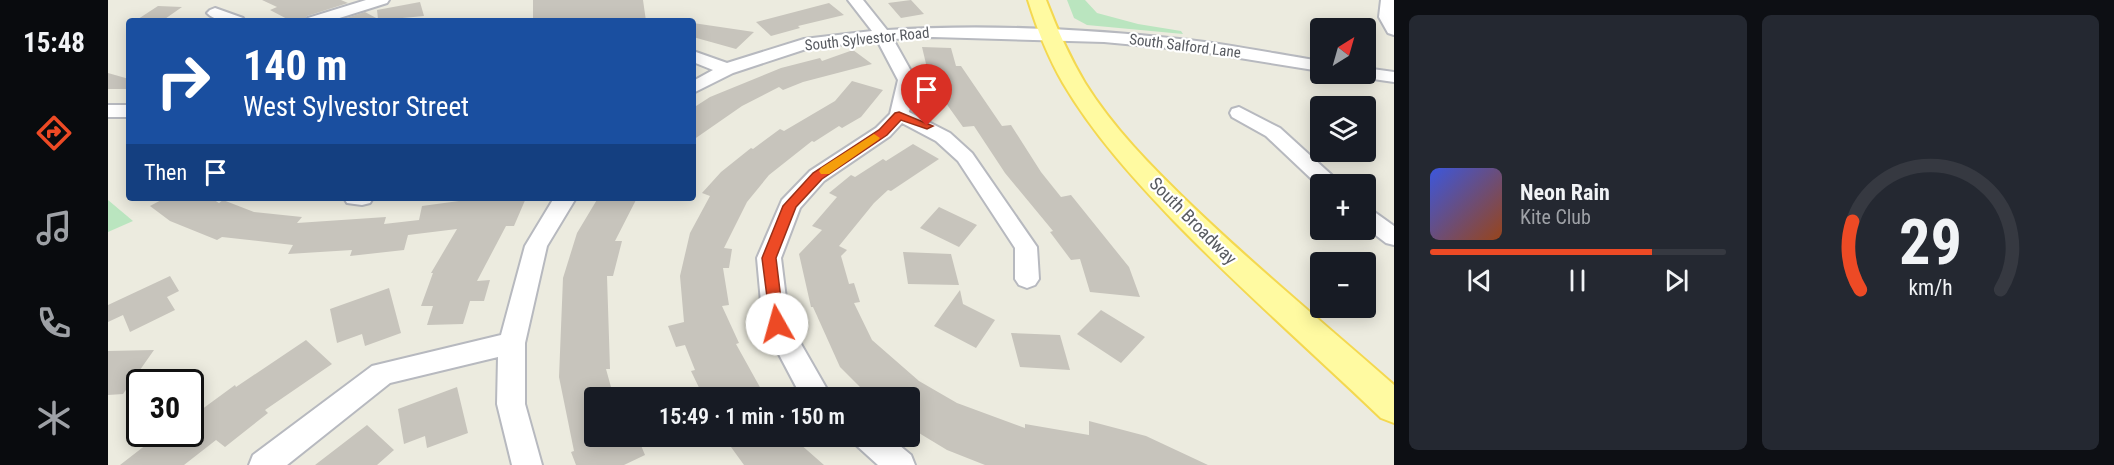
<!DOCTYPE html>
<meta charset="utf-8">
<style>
:root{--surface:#171b24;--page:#242831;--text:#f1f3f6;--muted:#9ea1a6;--line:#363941;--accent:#ed4a25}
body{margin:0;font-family:"Roboto Condensed",sans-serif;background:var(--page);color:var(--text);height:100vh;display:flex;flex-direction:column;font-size:22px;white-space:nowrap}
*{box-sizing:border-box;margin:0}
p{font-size:20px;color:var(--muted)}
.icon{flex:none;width:33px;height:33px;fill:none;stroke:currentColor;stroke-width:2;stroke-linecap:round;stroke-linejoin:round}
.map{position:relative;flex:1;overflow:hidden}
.sheet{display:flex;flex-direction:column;gap:15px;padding:15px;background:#0d0f14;width:720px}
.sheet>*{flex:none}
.hud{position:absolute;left:18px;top:18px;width:570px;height:183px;border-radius:6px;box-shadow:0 3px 15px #0003;background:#1a4fa0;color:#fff;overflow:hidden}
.needle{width:39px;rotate:37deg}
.controls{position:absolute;left:1202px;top:18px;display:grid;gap:12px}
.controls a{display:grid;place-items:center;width:66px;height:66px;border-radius:6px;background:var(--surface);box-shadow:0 3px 15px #0003;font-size:30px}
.speed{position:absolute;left:18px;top:369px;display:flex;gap:12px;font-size:30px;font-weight:700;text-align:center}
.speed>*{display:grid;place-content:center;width:78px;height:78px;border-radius:50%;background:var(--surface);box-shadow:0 3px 15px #0003;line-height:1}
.speed .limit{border:3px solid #111;border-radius:9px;background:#fff;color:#111}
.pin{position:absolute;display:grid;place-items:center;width:51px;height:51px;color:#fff;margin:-62px -26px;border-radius:50% 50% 50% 0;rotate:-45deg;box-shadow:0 0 6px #0007}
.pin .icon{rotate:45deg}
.me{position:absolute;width:66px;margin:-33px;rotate:353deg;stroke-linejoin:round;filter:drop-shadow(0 0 4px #0008)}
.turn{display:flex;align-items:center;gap:21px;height:126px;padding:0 18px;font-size:27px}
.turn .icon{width:78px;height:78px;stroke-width:2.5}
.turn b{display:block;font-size:42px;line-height:51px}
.then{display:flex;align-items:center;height:57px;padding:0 18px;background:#0003;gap:12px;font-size:22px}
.sheet .card{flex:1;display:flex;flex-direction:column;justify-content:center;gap:9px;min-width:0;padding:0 21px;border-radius:9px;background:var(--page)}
.sheet .dial{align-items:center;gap:0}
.dial svg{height:156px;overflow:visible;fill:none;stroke:var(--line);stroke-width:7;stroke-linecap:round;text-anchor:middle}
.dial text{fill:var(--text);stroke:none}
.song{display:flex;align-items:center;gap:18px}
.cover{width:72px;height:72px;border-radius:9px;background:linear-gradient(135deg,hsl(230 70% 55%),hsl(20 70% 35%))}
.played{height:6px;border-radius:3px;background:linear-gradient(90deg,var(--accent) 75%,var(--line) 75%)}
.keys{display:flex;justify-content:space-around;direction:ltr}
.sheet .tiles{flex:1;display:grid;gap:15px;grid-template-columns:repeat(2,1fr)}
.trip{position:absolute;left:476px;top:387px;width:336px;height:60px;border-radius:6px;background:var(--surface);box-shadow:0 3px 15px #0003;font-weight:600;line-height:60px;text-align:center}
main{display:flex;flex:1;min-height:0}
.tab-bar{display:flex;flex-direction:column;width:108px;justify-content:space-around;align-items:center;background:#090b0e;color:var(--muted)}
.tab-bar .icon{width:42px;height:42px}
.tab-bar .current{color:var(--accent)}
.tab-bar b{font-size:27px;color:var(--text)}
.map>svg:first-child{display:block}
</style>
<main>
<nav class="tab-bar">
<b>15:48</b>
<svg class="icon current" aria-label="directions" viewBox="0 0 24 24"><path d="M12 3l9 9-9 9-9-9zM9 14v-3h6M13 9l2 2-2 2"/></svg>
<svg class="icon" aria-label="music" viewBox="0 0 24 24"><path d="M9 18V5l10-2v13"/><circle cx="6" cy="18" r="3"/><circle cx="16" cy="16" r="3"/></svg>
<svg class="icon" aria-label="phone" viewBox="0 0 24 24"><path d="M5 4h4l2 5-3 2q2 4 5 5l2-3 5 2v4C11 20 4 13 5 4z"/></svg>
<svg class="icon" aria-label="climate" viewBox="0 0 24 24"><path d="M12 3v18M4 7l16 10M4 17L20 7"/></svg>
</nav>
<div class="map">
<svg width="1286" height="465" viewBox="0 0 1286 465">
<rect width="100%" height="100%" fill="#ecebdf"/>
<!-- green -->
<path fill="#bae5bf" d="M 959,0 L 977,0 L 989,13 L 1030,24 L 1073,31 L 1075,34 L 979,25 L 966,18 Z
M 0,200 L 25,221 L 0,232 Z"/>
<!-- building -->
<path fill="#c7c4bc" d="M 154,0 L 233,0 L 240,3 L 199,16 L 196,21 L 183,21 L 162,10 L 169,7 Z
M 425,0 L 535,0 L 538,21 L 425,21 Z
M 803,0 L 816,14 L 793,18 L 780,3 Z
M 312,2 L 316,16 L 273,20 L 275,21 L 229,21 L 257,12 L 270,19 L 269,10 Z
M 721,3 L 736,15 L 690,26 L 692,28 L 663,36 L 648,22 Z
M 50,6 L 74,7 L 54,21 L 27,21 Z
M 585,23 L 646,32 L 628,49 L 585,37 Z
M 814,47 L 843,48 L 848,66 L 853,66 L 894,126 L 903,125 L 933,172 L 953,197 L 963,195 L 1021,267 L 1032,297 L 982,292 L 972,259 L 963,260 L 942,232 L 945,231 L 897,173 L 866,126 L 855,127 L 840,106 L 819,68 Z
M 745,50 L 764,64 L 695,82 L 675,90 L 671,87 L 634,106 L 585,140 L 585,108 L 602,97 L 673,68 L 712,58 L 714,61 Z
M 0,73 L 21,79 L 21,89 L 0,89 Z
M 744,81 L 775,90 L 753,117 L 734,128 L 731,126 L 706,142 L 704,141 L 661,175 L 639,202 L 616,248 L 624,249 L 621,268 L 615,268 L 621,305 L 614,306 L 631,343 L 628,344 L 658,398 L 596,398 L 583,371 L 587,370 L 577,345 L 568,347 L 560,326 L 576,322 L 572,276 L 582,233 L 602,196 L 594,193 L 613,172 L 643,148 L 645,149 L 672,129 L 676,131 L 727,101 Z
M 805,144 L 831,159 L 783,191 L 780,190 L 766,203 L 731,246 L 739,250 L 733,256 L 741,284 L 746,283 L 752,302 L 746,303 L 764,340 L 811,381 L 849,403 L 917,428 L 917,424 L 981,435 L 981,421 L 1038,436 L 1100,465 L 877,465 L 839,450 L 801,427 L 801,398 L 763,398 L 732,367 L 705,307 L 703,307 L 691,254 L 714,230 L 704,226 L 729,197 L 721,193 L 743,175 L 747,177 L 775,159 L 778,161 Z
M 57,198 L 103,198 L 111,203 L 115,200 L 146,212 L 194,217 L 189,223 L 278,217 L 276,224 L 311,220 L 314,206 L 373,198 L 418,198 L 406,226 L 398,226 L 369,281 L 382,280 L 376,301 L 362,301 L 355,324 L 319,325 L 325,306 L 313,306 L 325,273 L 323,273 L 349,229 L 300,235 L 296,250 L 242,256 L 244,250 L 180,254 L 185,245 L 114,237 L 109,240 L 62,221 L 42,206 Z
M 490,198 L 529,198 L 507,241 L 514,241 L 505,276 L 499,276 L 502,369 L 498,369 L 506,398 L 486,398 L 486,436 L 529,436 L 537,455 L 516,465 L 468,465 L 463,452 L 466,451 L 451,377 L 455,278 L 469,233 Z
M 831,207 L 869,225 L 851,247 L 812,228 Z
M 795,252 L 843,254 L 851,285 L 800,284 Z
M 62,276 L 71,291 L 59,297 L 67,310 L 22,332 L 15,315 L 0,322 L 0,305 Z
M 281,288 L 293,333 L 257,346 L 254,334 L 229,343 L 222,309 Z
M 852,290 L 855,304 L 887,320 L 868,348 L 826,326 Z
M 993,310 L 1037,337 L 1013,363 L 969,334 Z
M 903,333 L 952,335 L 962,370 L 912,367 Z
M 198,340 L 224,364 L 157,410 L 160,413 L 117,447 L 108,440 L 76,465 L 12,465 L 52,434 L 82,434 L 82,418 L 127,385 L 128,387 Z
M 46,350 L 15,394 L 0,395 L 0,351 Z
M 349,387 L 360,433 L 319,448 L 317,436 L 296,444 L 290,409 Z
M 259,425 L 286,450 L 269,465 L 207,465 Z
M 615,436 L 683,436 L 716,465 L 636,465 Z"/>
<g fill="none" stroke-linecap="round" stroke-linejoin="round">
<!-- minor casing -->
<g stroke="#b7b9bf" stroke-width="4">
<path id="minor" d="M 258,0 L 281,0 L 279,3 L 222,21 L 198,21 L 200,18 Z
M 740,0 L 755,0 L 779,30 C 877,24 983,29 1081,40 C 1125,45 1168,54 1212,61 L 1212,71 L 1082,50 L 996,42 L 825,37 L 785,39 L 808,80 L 801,112 L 842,133 L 864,153 L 929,247 L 931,279 L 927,285 L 919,288 L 911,285 L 907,279 L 907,248 L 850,161 L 828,141 L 794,123 L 782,136 L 716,181 L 692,208 L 673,258 L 681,323 L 724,398 L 694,398 L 655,324 L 649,258 L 674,200 L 702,171 L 768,128 L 782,114 L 790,80 L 769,40 L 698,49 L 625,73 L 585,93 L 585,81 L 605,70 L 585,62 L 585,51 L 619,63 L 696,39 L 764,31 Z
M 1273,0 L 1286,0 L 1286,35 L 1280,33 L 1271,17 Z
M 107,8 L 135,18 L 137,21 C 123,21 109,23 99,13 L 102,10 Z
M 1257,68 L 1286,72 L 1286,82 L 1251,77 L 1249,74 L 1257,74 Z
M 0,105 L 21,105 L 21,117 L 0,117 Z
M 1131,107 L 1172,128 L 1228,179 L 1231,184 L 1212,184 L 1212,187 L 1158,136 L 1124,117 L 1122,113 L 1124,109 Z
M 236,198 L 265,198 L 262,203 L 254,205 L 239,203 Z
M 446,198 L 468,198 L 439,246 L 417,343 L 417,404 L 434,465 L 404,465 L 389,404 L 390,357 L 282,383 L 179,465 L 141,465 L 145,455 L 264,366 L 393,335 L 417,246 Z
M 1257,209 L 1265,211 L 1286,226 L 1286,245 L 1278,243 L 1257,227 Z
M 744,436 L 780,436 L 803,455 L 807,465 L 770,465 L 748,445 Z"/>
</g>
<!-- major casing -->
<g stroke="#f4d850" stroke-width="4">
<path id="major" d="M 920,0 L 938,0 C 949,29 961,56 977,83 C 1005,128 1043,166 1081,203 C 1147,267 1218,325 1286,385 L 1286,423 L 1273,418 C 1204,352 1132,289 1066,221 C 1025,178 985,134 955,83 C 940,57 929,29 920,0 Z"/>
</g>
<!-- minor -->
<use href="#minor" fill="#fff" fill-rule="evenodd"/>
<!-- major -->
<use href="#major" fill="#fffaa1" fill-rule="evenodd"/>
</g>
<!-- route -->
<path fill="#ed4a25" stroke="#9a3018" stroke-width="1.5" d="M 791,112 L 825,126 L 819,129 L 793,120 L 779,135 L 714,179 L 688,207 L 668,258 L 676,324 L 674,328 L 663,328 L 654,258 L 675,206 L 705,173 L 771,130 L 787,113 Z"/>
<!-- slow -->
<path fill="#f59e0b" d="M 766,134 L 772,138 L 770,140 L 721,174 L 713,174 L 711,171 L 713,168 Z"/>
<g text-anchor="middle" stroke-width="4.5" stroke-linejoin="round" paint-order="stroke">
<!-- far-street labels -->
<g font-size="15" fill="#585b61" stroke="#fff">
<text transform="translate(759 39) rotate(-6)" y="5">South Sylvestor Road</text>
<text transform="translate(1077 46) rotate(7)" y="5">South Salford Lane</text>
</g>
<!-- street labels -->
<g font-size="18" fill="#585b61" stroke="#fff">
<text transform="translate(1085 221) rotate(45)" y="6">South Broadway</text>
</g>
</g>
</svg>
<div class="controls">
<a><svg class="needle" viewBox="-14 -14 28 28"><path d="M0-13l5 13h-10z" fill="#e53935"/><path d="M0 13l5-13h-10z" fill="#9ea1a6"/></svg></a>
<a><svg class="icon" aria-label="layers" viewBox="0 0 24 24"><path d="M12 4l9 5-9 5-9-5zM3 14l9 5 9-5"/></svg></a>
<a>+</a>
<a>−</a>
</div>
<div class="speed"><div class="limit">30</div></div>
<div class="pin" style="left:819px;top:126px;background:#d93025"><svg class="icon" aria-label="arrive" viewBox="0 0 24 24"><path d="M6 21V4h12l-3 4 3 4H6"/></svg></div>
<svg class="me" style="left:669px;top:324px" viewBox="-20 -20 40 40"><circle r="19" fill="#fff"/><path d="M0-13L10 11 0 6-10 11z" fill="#ed4a25"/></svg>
<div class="trip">15:49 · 1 min · 150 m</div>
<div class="hud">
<div class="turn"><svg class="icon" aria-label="right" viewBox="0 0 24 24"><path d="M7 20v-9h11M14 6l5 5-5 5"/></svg><div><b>140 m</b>West Sylvestor Street</div></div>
<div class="then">Then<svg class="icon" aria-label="arrive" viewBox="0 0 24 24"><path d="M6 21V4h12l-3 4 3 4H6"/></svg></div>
</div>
</div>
<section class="sheet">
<div class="tiles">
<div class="card">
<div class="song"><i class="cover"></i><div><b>Neon Rain</b><p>Kite Club</p></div></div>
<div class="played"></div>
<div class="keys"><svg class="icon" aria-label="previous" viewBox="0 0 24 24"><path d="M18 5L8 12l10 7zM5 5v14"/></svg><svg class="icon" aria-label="pause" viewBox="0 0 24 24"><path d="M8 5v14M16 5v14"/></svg><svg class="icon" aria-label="next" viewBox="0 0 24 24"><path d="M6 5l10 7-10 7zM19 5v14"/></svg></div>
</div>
<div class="card dial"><svg viewBox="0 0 100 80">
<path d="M14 69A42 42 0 1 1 86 69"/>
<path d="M14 69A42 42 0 0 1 10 34" stroke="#ed4a25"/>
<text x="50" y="56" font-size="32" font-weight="700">29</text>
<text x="50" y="72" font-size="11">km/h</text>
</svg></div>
</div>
</section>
</main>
